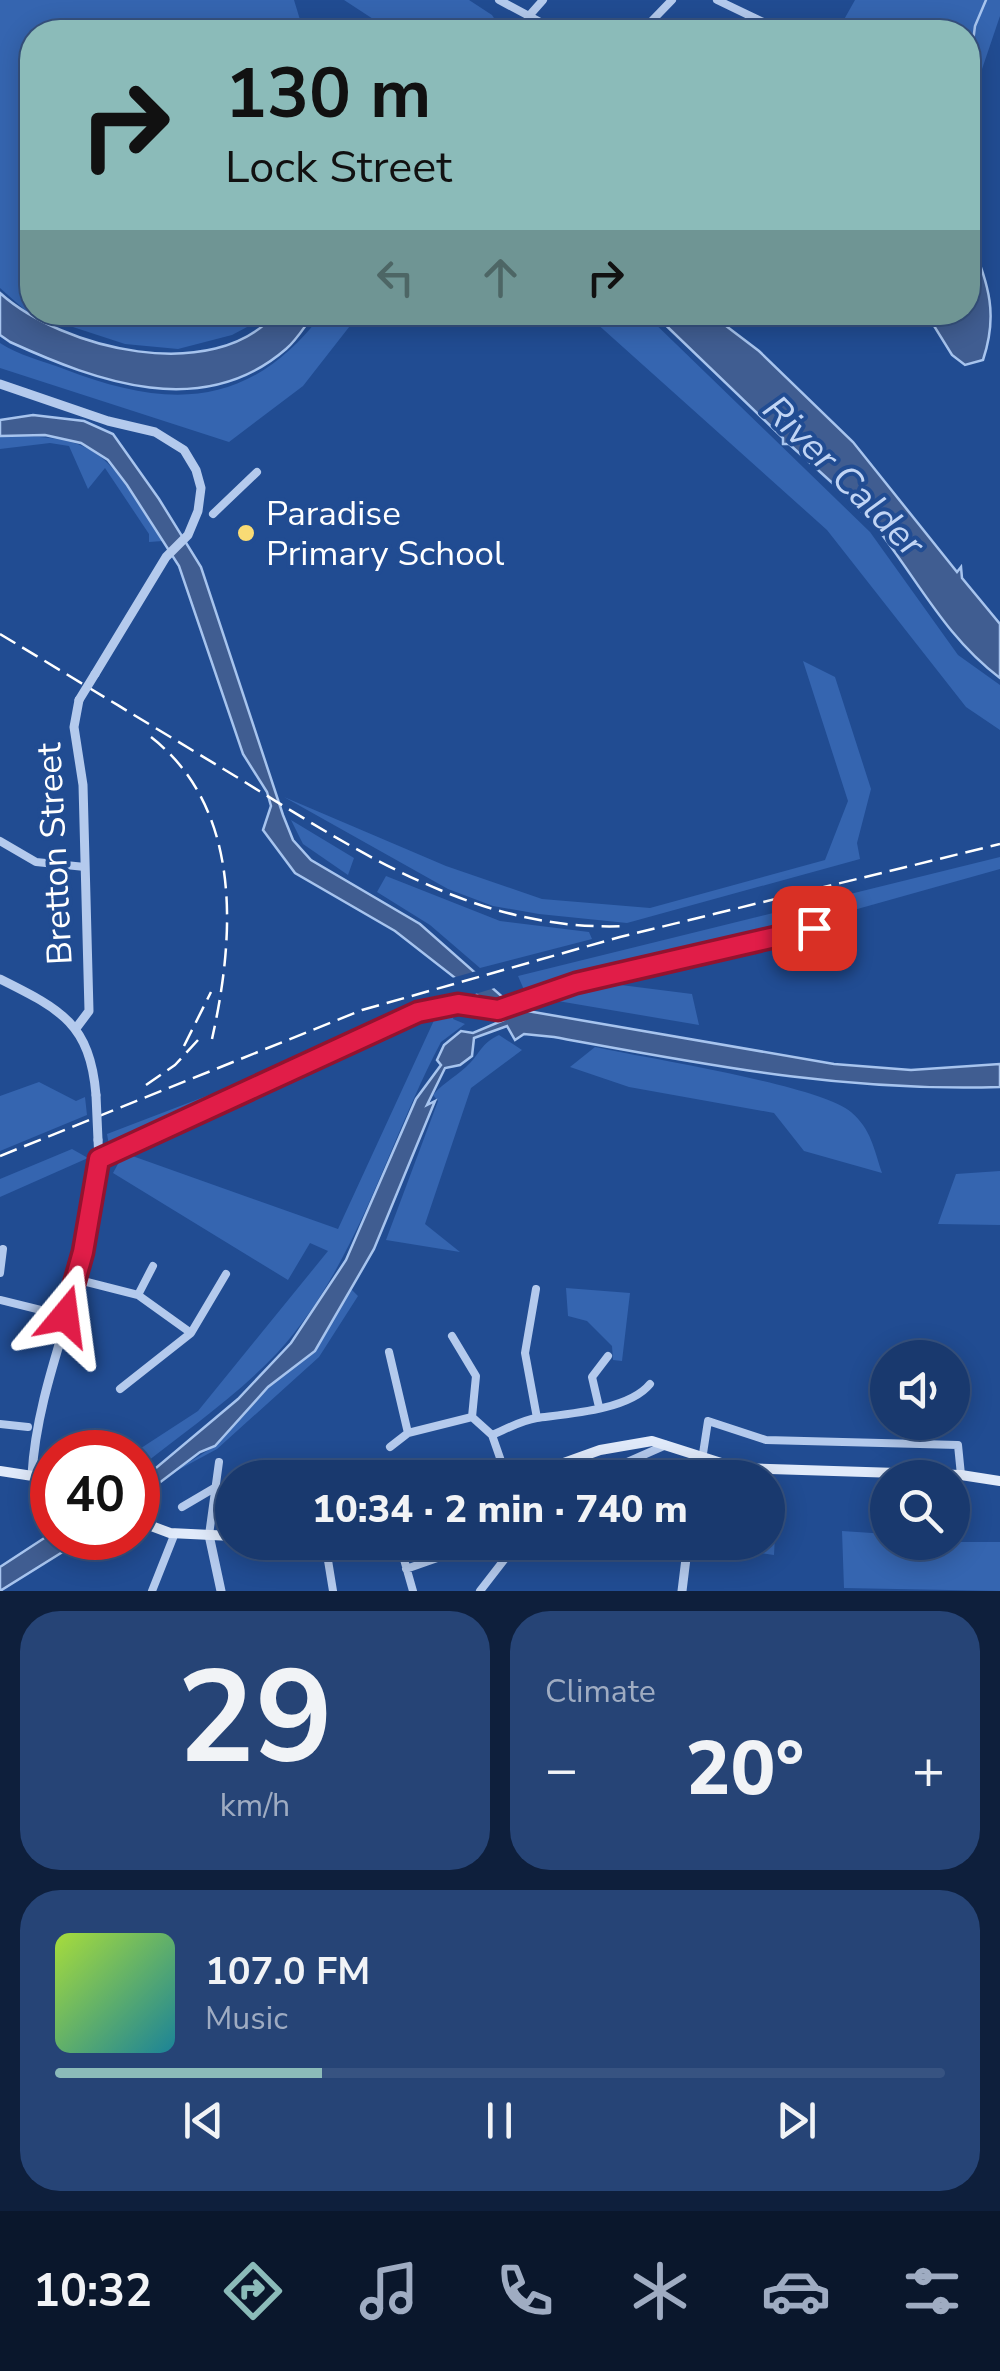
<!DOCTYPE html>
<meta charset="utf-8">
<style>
:root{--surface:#19396e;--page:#264476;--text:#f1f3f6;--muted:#9facc2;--line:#375381;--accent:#8bbbb9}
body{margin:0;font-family:"Nunito Sans",sans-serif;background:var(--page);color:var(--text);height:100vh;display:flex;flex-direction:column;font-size:38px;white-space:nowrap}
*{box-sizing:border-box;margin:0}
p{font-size:32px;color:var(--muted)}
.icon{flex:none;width:55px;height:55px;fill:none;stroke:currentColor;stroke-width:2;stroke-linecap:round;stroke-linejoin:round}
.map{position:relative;height:1591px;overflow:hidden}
.drawer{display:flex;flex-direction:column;gap:20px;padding:20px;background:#0e1f3c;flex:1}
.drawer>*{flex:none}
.guide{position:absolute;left:20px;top:20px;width:960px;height:305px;border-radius:40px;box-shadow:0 5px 25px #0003,0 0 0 2px var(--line);background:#8bbbb9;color:#111;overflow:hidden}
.buttons{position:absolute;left:870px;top:1340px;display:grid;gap:20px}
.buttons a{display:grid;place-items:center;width:100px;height:100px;border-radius:50%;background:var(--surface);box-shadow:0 5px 25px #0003,0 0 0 2px var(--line);font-size:50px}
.speed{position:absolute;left:30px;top:1430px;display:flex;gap:20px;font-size:50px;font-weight:700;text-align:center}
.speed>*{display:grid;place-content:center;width:130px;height:130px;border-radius:50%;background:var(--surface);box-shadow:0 5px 25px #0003,0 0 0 2px var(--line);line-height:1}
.speed .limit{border:15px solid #d22;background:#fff;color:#111}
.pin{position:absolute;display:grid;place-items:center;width:85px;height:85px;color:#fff;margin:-42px;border-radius:20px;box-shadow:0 5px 15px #0006}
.me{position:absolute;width:110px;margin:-55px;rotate:16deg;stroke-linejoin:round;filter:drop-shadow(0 0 8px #0008)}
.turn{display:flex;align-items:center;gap:35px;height:210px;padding:0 40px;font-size:45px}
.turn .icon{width:130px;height:130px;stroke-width:2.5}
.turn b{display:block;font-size:70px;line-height:85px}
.lanes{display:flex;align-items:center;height:95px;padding:0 40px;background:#0003;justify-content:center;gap:50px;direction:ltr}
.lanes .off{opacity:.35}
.big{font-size:75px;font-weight:800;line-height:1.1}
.drawer .tile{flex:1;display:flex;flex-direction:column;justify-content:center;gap:15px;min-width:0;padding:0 35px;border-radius:40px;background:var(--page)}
.drawer .dial{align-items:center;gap:0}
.dial b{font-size:130px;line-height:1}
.song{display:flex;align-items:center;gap:30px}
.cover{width:120px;height:120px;border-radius:15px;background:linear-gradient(135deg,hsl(80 70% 55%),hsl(190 70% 35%))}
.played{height:10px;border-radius:5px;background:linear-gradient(90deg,var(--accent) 30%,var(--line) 30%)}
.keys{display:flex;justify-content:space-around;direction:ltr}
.heat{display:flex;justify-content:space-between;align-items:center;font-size:55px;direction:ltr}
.drawer .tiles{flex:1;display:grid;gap:20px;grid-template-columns:1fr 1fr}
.tile:last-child{grid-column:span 2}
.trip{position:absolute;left:215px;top:1460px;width:570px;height:100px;border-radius:50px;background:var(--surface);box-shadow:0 5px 25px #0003,0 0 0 2px var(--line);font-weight:800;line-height:100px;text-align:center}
.dock{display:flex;height:160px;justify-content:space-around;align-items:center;background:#0a172c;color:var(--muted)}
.dock .icon{width:70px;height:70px}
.dock .current{color:var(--accent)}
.dock b{font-size:45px;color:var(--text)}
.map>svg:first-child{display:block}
</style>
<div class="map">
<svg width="1000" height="1591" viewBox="0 0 1000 1591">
<rect width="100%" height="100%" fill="#214c92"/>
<!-- green -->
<path fill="#3565b0" d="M 0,0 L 294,0 L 301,23 L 298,32 L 32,32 L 32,312 L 269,313 L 266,317 L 232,335 L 178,349 L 125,344 L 27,312 L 0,288 Z
M 344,0 L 469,0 L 492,15 L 503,32 L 393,32 Z
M 855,0 L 1000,0 L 1000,16 L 980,75 L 968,79 L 968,32 L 837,32 Z
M 323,313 L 360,313 L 303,386 L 229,442 L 0,368 L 0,343 C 18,355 43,361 64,369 C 170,410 250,409 323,313 Z
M 585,313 L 644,313 L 870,532 L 958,655 L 1000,685 L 1000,730 L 966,707 L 827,530 Z
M 0,436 C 109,434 107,460 163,541 L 149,542 L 149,534 L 105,468 L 88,489 L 69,446 L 50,443 L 0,449 Z
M 803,661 L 835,677 L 871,789 L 857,843 L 860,859 L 627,923 L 539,914 L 493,906 L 448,889 L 284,797 L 446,866 L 542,899 L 650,908 L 825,860 L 848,801 Z
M 291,820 L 354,858 L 348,875 L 303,844 Z
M 1000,857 L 1000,869 L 811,922 L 525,992 L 518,976 Z
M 386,876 L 500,921 L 589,932 L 592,939 L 480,968 L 430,925 L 377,892 Z
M 613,984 L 692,994 L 699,1025 L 546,999 Z
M 454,1015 L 453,1019 L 465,1024 L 441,1042 C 387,1144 358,1264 278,1352 C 237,1396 184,1432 138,1469 L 135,1452 L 198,1411 L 328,1251 L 310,1243 L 288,1280 L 113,1173 L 124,1153 L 338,1229 L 436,1016 Z
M 499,1035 L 522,1050 L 471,1088 L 425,1224 L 460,1252 L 386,1240 L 438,1101 L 433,1095 C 445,1081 459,1075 470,1063 C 482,1050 482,1043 499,1035 Z
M 595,1047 C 644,1058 820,1085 851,1112 C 871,1129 874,1149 882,1173 L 804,1151 L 774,1113 L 629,1087 L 570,1067 Z
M 282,1067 L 109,1145 L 107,1134 Z
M 39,1082 L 76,1101 L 85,1097 L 87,1115 L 0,1151 L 0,1096 Z
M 72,1149 L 88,1158 L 0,1197 L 0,1179 Z
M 1000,1171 L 1000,1225 L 938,1224 L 956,1174 Z
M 566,1288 L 630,1293 L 622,1361 L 613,1360 L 612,1346 L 587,1321 L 568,1316 Z
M 351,1289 L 358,1296 L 319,1357 L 217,1449 L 167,1476 L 215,1446 L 268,1387 L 314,1351 Z
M 768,1495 L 777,1496 L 774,1555 L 746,1551 L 747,1543 L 768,1542 Z
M 842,1531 L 887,1534 L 888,1542 L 1000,1542 L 1000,1591 L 844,1588 Z"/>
<!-- water -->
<path fill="#405d91" stroke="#a7c4ee" stroke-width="2.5" d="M 968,232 C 986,281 1000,309 983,360 L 965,365 L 952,355 L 926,313 L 968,312 Z
M 0,293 C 62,349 214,386 276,313 L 315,313 C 306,324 297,340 286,349 C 203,421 98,382 10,342 L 0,335 Z
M 653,313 L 709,313 L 759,351 L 853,442 L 957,572 L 961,567 L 962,578 L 1000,624 L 1000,678 C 948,639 921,586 883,536 C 856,502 821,473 789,444 L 783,444 L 783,438 Z
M 33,415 L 84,421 L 113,434 L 159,499 L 201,567 L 283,815 L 293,840 L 311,860 L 420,924 L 516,1009 L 834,1064 L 911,1070 L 1000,1064 L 1000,1087 C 842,1092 708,1065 554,1037 L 524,1034 L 515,1040 L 507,1026 L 474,1038 L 472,1056 L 460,1065 L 445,1068 L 427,1105 L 435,1101 L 374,1249 L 315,1351 L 268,1387 L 215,1446 L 200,1452 L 138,1499 L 138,1483 L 238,1399 L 291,1343 L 346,1260 L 416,1099 L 441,1065 L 437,1060 L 444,1045 L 461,1031 L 473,1033 L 504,1020 L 501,1005 L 482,999 L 395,931 L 295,873 L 263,830 L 271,806 L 267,792 L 243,754 L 179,566 L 127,485 L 108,460 L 81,443 L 45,435 L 0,436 L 0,420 Z
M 52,1533 L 52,1538 L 85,1538 L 0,1591 L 0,1567 Z"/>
<!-- pier -->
<path fill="#214c92" d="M 480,970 L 501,986 L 472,995 L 452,978 Z"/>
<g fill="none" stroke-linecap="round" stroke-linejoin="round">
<!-- stream -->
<path stroke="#a7c4ee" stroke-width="2.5" d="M 969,73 L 975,26 L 986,0"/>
<!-- minor -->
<path stroke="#b4caed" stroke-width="8" d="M 499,0 L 544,24 L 574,32
M 717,0 L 784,32
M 528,17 L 543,0
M 641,32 L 672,0
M 213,514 L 257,472
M 0,841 L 36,862 L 85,867
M 99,1159 L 336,1046 L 418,1013 L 458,1004 L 498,1010 L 576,983 L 813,928
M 0,1273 L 3,1249
M 75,1279 L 138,1295 L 191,1333
M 536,1289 L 525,1353 L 537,1418
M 138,1295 L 153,1266
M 0,1300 L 65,1316
M 452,1336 L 476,1376 L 472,1417 L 492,1435 L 507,1478
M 389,1352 L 408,1433 L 472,1417
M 120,1389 L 191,1333 L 226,1274
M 599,1407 L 592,1377 L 608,1356
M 0,1424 L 28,1427
M 492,1435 C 506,1429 522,1420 537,1418 C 568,1414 629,1410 650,1384
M 390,1447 L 408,1433
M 702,1460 L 708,1421 L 766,1440 L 958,1445 L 961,1475
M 591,1478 L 666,1445
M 182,1507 L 216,1487
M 209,1535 L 219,1462
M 325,1542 L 333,1591
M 399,1542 L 413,1591
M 406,1569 L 483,1542
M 152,1591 L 175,1533
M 480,1591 L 518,1542"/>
<!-- tertiary -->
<path stroke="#b4caed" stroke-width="9" d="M 0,384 L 108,421 L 155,432 L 184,450 L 196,470 L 201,488 L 198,511 L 188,535 L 166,557 L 95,674
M 0,979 C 60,1009 90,1023 96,1095
M 77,1027 L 89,1011 L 83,785 L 74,727 L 79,700
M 32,1475 C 38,1362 106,1253 98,1140
M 699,1478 L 702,1460
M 209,1535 L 221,1591
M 682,1591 L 688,1542"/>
<!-- secondary -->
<path stroke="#e0eafa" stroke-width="10" d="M 0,1471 L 52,1479
M 522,1478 L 600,1450 L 652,1441 L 737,1468 L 961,1475 L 1000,1481
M 138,1521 L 170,1533 L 232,1536"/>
<!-- rail -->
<path stroke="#fff" stroke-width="2.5" stroke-dasharray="18 8" stroke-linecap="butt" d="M 0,634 C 78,681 157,729 235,776 C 357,851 478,933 627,926
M 151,737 C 243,809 235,936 212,1039
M 184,1046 L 211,992
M 146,1085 L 175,1065 L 198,1040
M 0,1156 L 362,1010 L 620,937 L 1000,844"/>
<!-- tertiary-bridge -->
<path stroke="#b4caed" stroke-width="9" d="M 79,700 L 95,674
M 96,1095 L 98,1140"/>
</g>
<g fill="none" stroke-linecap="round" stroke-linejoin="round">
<!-- route casing -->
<g stroke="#92132f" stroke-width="25">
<path id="route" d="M 65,1316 L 83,1252 L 99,1159 L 418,1012 L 458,1004 L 498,1010 L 576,983 L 814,928"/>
</g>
<!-- route -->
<use href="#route" stroke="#e11d48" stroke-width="18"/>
</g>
<!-- markers -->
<circle fill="#f9db75" stroke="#214c92" stroke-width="4" cx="246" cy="533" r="10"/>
<g text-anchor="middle" stroke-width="8" stroke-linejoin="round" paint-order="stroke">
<!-- poi labels -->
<g font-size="35" fill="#fff" stroke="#214c92" text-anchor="start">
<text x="266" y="525">Paradise<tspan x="266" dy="40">Primary School</tspan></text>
</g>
<!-- street labels -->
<g font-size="35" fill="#fff" stroke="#214c92">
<text transform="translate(54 854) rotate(-93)" y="12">Bretton Street</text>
</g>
<!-- water labels -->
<g font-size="38" font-style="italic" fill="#c0d4f4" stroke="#214c92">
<text transform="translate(844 476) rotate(45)" y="13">River Calder</text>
</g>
</g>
</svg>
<div class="buttons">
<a><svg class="icon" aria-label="sound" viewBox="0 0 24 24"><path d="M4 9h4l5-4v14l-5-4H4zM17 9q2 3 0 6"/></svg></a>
<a><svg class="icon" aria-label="search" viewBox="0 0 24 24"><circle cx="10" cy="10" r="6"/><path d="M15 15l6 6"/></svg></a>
</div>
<div class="speed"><div class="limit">40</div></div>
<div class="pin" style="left:814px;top:928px;background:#d93025"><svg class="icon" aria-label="arrive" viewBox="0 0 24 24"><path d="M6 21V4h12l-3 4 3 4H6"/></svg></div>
<svg class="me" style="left:65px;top:1316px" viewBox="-20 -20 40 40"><path d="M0-17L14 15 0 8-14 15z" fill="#e11d48" stroke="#fff" stroke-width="4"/></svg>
<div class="trip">10:34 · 2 min · 740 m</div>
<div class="guide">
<div class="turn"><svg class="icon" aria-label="right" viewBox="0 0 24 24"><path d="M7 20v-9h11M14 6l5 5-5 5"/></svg><div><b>130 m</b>Lock Street</div></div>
<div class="lanes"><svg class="icon off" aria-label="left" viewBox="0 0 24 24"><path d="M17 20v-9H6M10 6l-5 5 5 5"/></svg><svg class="icon off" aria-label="ahead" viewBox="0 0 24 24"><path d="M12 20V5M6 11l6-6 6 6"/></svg><svg class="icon" aria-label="right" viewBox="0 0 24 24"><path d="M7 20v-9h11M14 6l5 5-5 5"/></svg></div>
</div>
</div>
<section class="drawer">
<div class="tiles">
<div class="tile dial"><b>29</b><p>km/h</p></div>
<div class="tile"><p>Climate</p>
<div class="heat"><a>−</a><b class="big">20°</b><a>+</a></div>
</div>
<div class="tile">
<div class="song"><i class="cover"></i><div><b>107.0 FM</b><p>Music</p></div></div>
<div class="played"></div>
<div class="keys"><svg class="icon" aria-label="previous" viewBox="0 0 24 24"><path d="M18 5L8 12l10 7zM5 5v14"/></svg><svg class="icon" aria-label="pause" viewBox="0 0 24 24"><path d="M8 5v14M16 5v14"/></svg><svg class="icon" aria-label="next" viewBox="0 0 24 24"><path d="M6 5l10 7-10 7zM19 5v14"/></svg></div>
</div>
</div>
</section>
<nav class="dock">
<b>10:32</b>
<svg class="icon current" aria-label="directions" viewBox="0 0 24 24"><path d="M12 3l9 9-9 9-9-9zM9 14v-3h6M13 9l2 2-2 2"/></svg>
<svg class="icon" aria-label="music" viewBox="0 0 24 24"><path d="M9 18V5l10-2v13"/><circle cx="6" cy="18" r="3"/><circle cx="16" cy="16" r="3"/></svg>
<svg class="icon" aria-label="phone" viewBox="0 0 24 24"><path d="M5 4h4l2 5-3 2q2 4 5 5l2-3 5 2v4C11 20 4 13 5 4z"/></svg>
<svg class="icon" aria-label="climate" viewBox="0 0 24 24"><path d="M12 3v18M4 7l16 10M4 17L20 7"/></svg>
<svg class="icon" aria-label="car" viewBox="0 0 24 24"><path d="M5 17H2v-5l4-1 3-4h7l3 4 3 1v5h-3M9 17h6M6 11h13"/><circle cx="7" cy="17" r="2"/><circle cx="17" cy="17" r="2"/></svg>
<svg class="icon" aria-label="filters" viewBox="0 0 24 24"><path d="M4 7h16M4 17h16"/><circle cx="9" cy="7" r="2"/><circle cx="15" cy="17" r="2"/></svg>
</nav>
